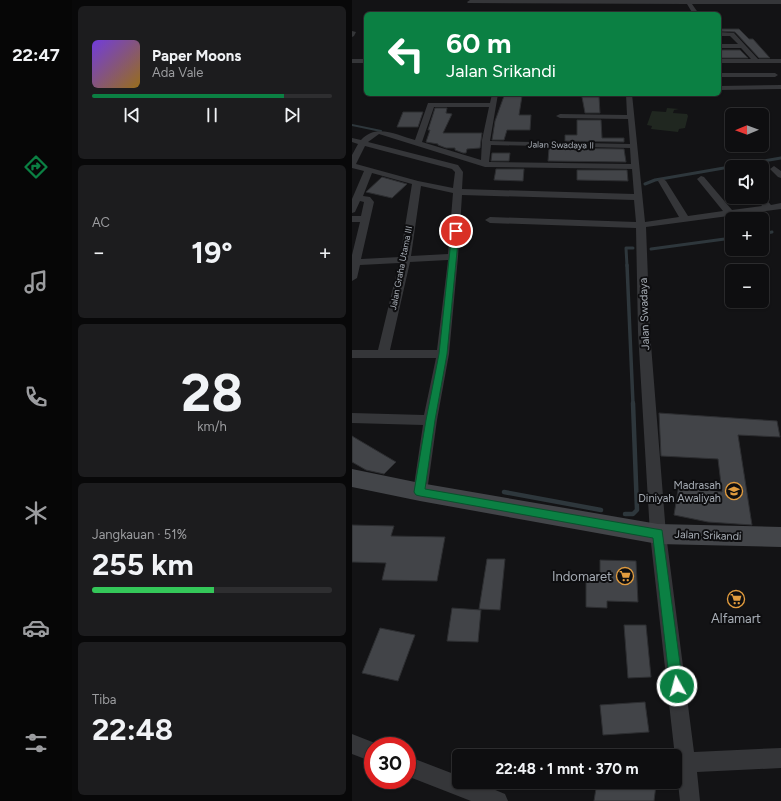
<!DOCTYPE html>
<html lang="id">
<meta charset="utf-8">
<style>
:root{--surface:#0e0e10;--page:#1c1c1e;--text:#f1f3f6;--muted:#9b9c9f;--line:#2e2e30;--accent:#0b8043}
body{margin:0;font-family:Figtree,sans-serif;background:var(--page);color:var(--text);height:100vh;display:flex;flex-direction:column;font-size:15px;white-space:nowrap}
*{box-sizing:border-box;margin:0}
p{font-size:13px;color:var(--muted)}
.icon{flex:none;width:22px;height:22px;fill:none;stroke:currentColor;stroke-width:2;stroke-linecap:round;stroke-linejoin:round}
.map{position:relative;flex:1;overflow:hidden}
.side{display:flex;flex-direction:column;gap:6px;padding:6px;background:#080809;width:280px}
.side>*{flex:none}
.guide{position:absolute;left:12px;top:12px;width:357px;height:84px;border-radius:6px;box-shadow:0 1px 3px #0004,0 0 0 1px var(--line);background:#0b8043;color:#fff;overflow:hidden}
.needle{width:26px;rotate:269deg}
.controls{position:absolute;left:373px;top:108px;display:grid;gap:8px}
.controls a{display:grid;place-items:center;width:44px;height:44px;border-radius:6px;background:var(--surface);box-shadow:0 1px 3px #0004,0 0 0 1px var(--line);font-size:20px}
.speed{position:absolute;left:12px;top:737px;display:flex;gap:8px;font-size:20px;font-weight:700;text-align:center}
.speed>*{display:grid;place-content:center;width:52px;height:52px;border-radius:50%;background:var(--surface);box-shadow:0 1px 3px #0004,0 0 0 1px var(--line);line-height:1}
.speed .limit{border:6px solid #d22;background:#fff;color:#111}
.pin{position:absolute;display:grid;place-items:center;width:34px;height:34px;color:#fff;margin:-17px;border:2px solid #fff;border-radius:50%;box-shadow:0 1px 4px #0007}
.me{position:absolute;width:44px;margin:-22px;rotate:353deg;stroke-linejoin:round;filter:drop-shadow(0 0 3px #0008)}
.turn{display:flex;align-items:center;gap:14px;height:84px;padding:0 16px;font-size:18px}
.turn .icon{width:52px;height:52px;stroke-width:2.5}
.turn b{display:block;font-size:28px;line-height:34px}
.big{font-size:30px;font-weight:700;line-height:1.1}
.side .tile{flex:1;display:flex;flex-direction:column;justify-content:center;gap:6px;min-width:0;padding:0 14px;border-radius:6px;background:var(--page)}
.side .dial{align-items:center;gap:0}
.dial b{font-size:52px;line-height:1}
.song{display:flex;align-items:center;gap:12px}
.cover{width:48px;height:48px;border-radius:6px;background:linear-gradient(135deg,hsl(260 70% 55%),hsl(40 70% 35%))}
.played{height:4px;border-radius:2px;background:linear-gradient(90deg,var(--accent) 80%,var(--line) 80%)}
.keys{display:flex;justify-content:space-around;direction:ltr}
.heat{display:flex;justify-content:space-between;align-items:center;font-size:22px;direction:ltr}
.charge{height:6px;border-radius:3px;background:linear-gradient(90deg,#34c759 51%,var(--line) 0)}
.trip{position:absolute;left:100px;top:749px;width:230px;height:40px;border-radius:6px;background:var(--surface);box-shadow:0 1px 3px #0004,0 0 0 1px var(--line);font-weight:700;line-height:40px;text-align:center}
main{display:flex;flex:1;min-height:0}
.dock{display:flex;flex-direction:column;width:72px;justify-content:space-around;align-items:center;background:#060606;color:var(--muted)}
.dock .icon{width:28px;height:28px}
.dock .on{color:var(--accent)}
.dock b{font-size:18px;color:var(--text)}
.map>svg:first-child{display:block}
</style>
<main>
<nav class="dock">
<b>22:47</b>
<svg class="icon on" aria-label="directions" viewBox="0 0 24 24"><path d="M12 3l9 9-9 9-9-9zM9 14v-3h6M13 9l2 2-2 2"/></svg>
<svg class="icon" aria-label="music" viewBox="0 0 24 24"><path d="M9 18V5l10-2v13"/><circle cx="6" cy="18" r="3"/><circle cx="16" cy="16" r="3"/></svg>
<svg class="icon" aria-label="phone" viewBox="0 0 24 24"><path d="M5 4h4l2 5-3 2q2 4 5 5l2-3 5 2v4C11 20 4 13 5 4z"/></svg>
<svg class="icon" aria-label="climate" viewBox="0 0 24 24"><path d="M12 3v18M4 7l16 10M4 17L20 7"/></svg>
<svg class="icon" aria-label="car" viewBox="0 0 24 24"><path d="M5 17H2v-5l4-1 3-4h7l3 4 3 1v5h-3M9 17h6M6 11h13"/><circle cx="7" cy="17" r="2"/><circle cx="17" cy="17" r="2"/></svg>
<svg class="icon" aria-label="filters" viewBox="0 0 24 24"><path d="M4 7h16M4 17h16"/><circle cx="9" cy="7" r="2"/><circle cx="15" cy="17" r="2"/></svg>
</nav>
<section class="side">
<div class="tile">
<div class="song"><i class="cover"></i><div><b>Paper Moons</b><p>Ada Vale</p></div></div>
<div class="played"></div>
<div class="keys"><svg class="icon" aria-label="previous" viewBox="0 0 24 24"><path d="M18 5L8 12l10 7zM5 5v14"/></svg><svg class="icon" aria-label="pause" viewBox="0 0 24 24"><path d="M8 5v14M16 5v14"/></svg><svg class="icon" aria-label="next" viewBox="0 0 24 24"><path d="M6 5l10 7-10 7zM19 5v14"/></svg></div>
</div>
<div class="tile"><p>AC</p>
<div class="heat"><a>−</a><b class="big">19°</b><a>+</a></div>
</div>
<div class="tile dial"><b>28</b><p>km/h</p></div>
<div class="tile"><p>Jangkauan · 51%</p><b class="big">255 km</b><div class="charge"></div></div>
<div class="tile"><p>Tiba</p><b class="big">22:48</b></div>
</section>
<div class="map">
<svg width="429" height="801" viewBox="0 0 429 801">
<rect width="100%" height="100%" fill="#131315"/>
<!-- green -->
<path fill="#202720" d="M 315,108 L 327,109 L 322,110 L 321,113 L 335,114 L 336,116 L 333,128 L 327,129 L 326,132 L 299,129 L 300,126 L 295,125 L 300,111 L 314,112 Z"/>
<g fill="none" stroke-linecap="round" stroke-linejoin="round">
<!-- stream-far3 -->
<path stroke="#2e373c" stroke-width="2" d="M 0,125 L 29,131"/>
<!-- stream-far2 -->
<path stroke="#2e373c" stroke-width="3" d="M 293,184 L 303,180 L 429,158
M 410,234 L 420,232
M 299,249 L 380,238
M 275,266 L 274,248 L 281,248"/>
<!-- stream-far1 -->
<path stroke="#2e373c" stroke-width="3.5" d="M 275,265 L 281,404"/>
<!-- stream -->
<path stroke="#2e373c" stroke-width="4.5" d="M 152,492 L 249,510
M 273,514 L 281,514 L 285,510 L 281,403"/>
</g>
<!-- building -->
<path fill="#424448" stroke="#2d2e31" d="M 367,29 L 387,29 L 397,39 L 401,39 L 418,58 L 407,58 L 383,32 L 367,31 Z
M 367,50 L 388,50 L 396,58 L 367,58 Z
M 152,96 L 170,96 L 167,115 L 179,115 L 178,130 L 155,130 L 152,140 L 140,140 L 143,121 Z
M 230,97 L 247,97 L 248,113 L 233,113 Z
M 83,108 L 95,108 L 94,113 L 100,114 L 91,133 L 130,133 L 128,148 L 115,149 L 114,153 L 111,153 L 103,150 L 103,148 L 94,148 L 86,145 L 86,144 L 74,142 L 78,130 L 76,130 Z
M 51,112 L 71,112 L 66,127 L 45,127 Z
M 225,120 L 249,120 L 250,138 L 272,138 L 272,142 L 213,141 L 213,135 L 225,135 Z
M 197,148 L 272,149 L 274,162 L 196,161 Z
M 140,153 L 158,153 L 157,161 L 139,161 Z
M 144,169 L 172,169 L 171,181 L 142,180 Z
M 225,170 L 275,170 L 276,181 L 225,180 Z
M 30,177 L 55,184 L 40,198 L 14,192 Z
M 307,413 L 425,421 L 428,437 L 386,435 L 400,525 L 356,522 L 322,515 L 327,484 L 370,492 L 366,459 L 309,456 Z
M 0,436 L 44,462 L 32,474 L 14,470 L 0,462 Z
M 0,525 L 42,526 L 39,536 L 93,537 L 85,581 L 30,580 L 34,563 L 0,562 Z
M 135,559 L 153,559 L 148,610 L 127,609 Z
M 248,560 L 284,561 L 286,602 L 255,601 L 255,608 L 234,607 L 234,577 L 248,578 Z
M 100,608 L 129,610 L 126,642 L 95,641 Z
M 272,625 L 294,625 L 299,677 L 276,678 Z
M 28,628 L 63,635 L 46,681 L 10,673 Z
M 293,702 L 297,732 L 251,735 L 248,705 Z
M 245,782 L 293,782 L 304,785 L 302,801 L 242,801 Z"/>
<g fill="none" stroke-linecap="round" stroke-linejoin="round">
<!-- street -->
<path fill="#353639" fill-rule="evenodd" d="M 118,0 L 429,0 L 429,4 L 340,4 L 347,14 L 341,14 L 335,4 L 116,3 L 115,2 Z
M 0,31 L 4,32 L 2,36 L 0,37 Z
M 367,32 L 382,33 L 406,59 L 429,59 L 429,63 L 367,63 L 367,59 L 399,59 L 389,48 L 367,48 L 367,44 L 386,44 L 378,36 L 367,36 Z
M 0,59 L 14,59 L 14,63 L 0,63 Z
M 367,73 L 423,73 L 426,75 L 423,77 L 367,77 Z
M 429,85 L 429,89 L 367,90 L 367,86 Z
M 140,94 L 146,94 L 138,141 L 278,144 L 276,119 L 208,118 L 204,116 L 208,114 L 275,115 L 274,94 L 280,94 L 293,222 L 327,217 L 306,181 L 310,178 L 314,181 L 336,216 L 371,211 L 345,179 L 349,176 L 352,177 L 380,210 L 410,206 L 404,197 L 410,197 L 410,195 L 419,205 L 429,203 L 429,209 L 294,227 L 298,332 L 314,534 L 342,752 L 429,748 L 429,768 L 345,772 L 348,801 L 328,801 L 298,534 L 286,332 L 284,228 L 138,223 L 133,220 L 138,217 L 284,222 L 282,200 L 110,195 L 106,257 L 97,354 L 85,420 L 75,492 L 73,496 L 68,498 L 63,496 L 61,492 L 71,425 L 0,423 L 0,413 L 72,415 L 84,358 L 0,358 L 0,350 L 26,350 L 47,263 L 8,265 L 5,278 L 0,281 L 0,255 L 8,222 L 0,222 L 0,216 L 9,216 L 12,202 L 8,201 L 3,212 L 0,213 L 0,199 L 12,171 L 0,168 L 0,155 L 6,144 L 0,142 L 0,138 L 9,140 C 24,123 45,135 63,140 L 76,103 L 138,103 ZM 82,107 L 137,107 L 130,140 L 129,160 L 70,142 ZM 27,134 L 133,167 L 280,169 L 282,194 L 110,189 L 111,172 L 106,165 L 16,142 ZM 139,145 L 278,148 L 279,164 L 137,162 ZM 13,146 L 100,169 L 103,172 L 101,188 L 66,181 L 4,164 ZM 20,173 L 60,184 L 48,257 L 9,259 L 22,202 L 18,197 L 11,196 ZM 69,186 L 101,193 L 96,254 L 59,256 ZM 96,260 L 85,350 L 38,350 L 58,262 Z
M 422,166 L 429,171 L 429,178 L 426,177 L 418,169 Z
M 0,734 L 28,745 L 21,746 L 21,762 L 0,754 Z
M 55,756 L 107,776 L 107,782 L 124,782 L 153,794 L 156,801 L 119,801 L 55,776 Z"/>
<!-- secondary -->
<path fill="#434549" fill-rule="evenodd" d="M 0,469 L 68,483 L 306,524 L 429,527 L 429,547 L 306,544 L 68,501 L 0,487 Z"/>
</g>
<!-- route -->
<path fill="#0b8043" stroke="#07532c" d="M 104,229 L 107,231 L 95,354 L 83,420 L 73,489 L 310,530 L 331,686 L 329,691 L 325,693 L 320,691 L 318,686 L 301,538 L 68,496 L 64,495 L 62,492 L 74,420 L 87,354 L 100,231 Z"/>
<!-- icons -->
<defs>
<g id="school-ring" transform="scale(0.9)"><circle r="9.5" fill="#0e0e10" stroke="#e29c3e" stroke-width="1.5"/><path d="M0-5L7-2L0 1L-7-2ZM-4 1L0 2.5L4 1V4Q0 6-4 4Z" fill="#e29c3e"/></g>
<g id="supermarket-ring" transform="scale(0.9)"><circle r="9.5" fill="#0e0e10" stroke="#e29c3e" stroke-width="1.5"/><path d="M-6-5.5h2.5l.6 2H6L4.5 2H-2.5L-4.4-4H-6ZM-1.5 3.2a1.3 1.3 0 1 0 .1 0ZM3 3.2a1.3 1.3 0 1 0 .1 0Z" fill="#e29c3e"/></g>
</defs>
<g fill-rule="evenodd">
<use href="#school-ring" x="382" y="491"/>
<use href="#supermarket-ring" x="273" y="576"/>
<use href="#supermarket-ring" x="384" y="599"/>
</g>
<g text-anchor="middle" stroke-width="4" stroke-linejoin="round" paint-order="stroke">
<!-- far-street labels -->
<g font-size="9" fill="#a6acb4" stroke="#0e0e10">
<text transform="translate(209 145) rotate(1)" y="3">Jalan Swadaya II</text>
<text transform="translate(49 268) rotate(-79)" y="3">Jalan Graha Utama III</text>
</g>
<!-- street labels -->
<g font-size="11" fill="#a6acb4" stroke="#0e0e10">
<text transform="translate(292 314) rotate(-92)" y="4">Jalan Swadaya</text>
<text transform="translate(356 535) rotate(2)" y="4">Jalan Srikandi</text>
</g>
<!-- poi labels -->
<g font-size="11" fill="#a6acb4" stroke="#0e0e10" text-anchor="end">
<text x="369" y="489">Madrasah<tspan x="369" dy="13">Diniyah Awaliyah</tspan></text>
</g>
<!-- near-poi labels -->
<g font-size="13" fill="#a6acb4" stroke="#0e0e10" text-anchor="end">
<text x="260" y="581">Indomaret</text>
<text x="384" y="623" text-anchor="middle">Alfamart</text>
</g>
</g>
</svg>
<div class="controls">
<a><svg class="needle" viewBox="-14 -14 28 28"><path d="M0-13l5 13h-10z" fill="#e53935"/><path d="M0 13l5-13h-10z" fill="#9b9c9f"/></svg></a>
<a><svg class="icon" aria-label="sound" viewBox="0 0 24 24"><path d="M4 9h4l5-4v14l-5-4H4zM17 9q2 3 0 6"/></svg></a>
<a>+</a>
<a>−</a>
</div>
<div class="speed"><div class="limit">30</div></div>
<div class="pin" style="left:104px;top:231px;background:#d93025"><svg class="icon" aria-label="arrive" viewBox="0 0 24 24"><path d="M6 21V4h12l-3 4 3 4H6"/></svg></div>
<svg class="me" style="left:325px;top:686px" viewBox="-20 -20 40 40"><circle r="17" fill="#0b8043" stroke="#fff" stroke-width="3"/><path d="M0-11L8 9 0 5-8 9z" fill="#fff"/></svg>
<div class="trip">22:48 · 1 mnt · 370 m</div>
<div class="guide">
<div class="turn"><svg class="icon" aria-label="left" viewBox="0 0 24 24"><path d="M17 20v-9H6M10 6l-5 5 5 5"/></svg><div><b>60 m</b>Jalan Srikandi</div></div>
</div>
</div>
</main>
